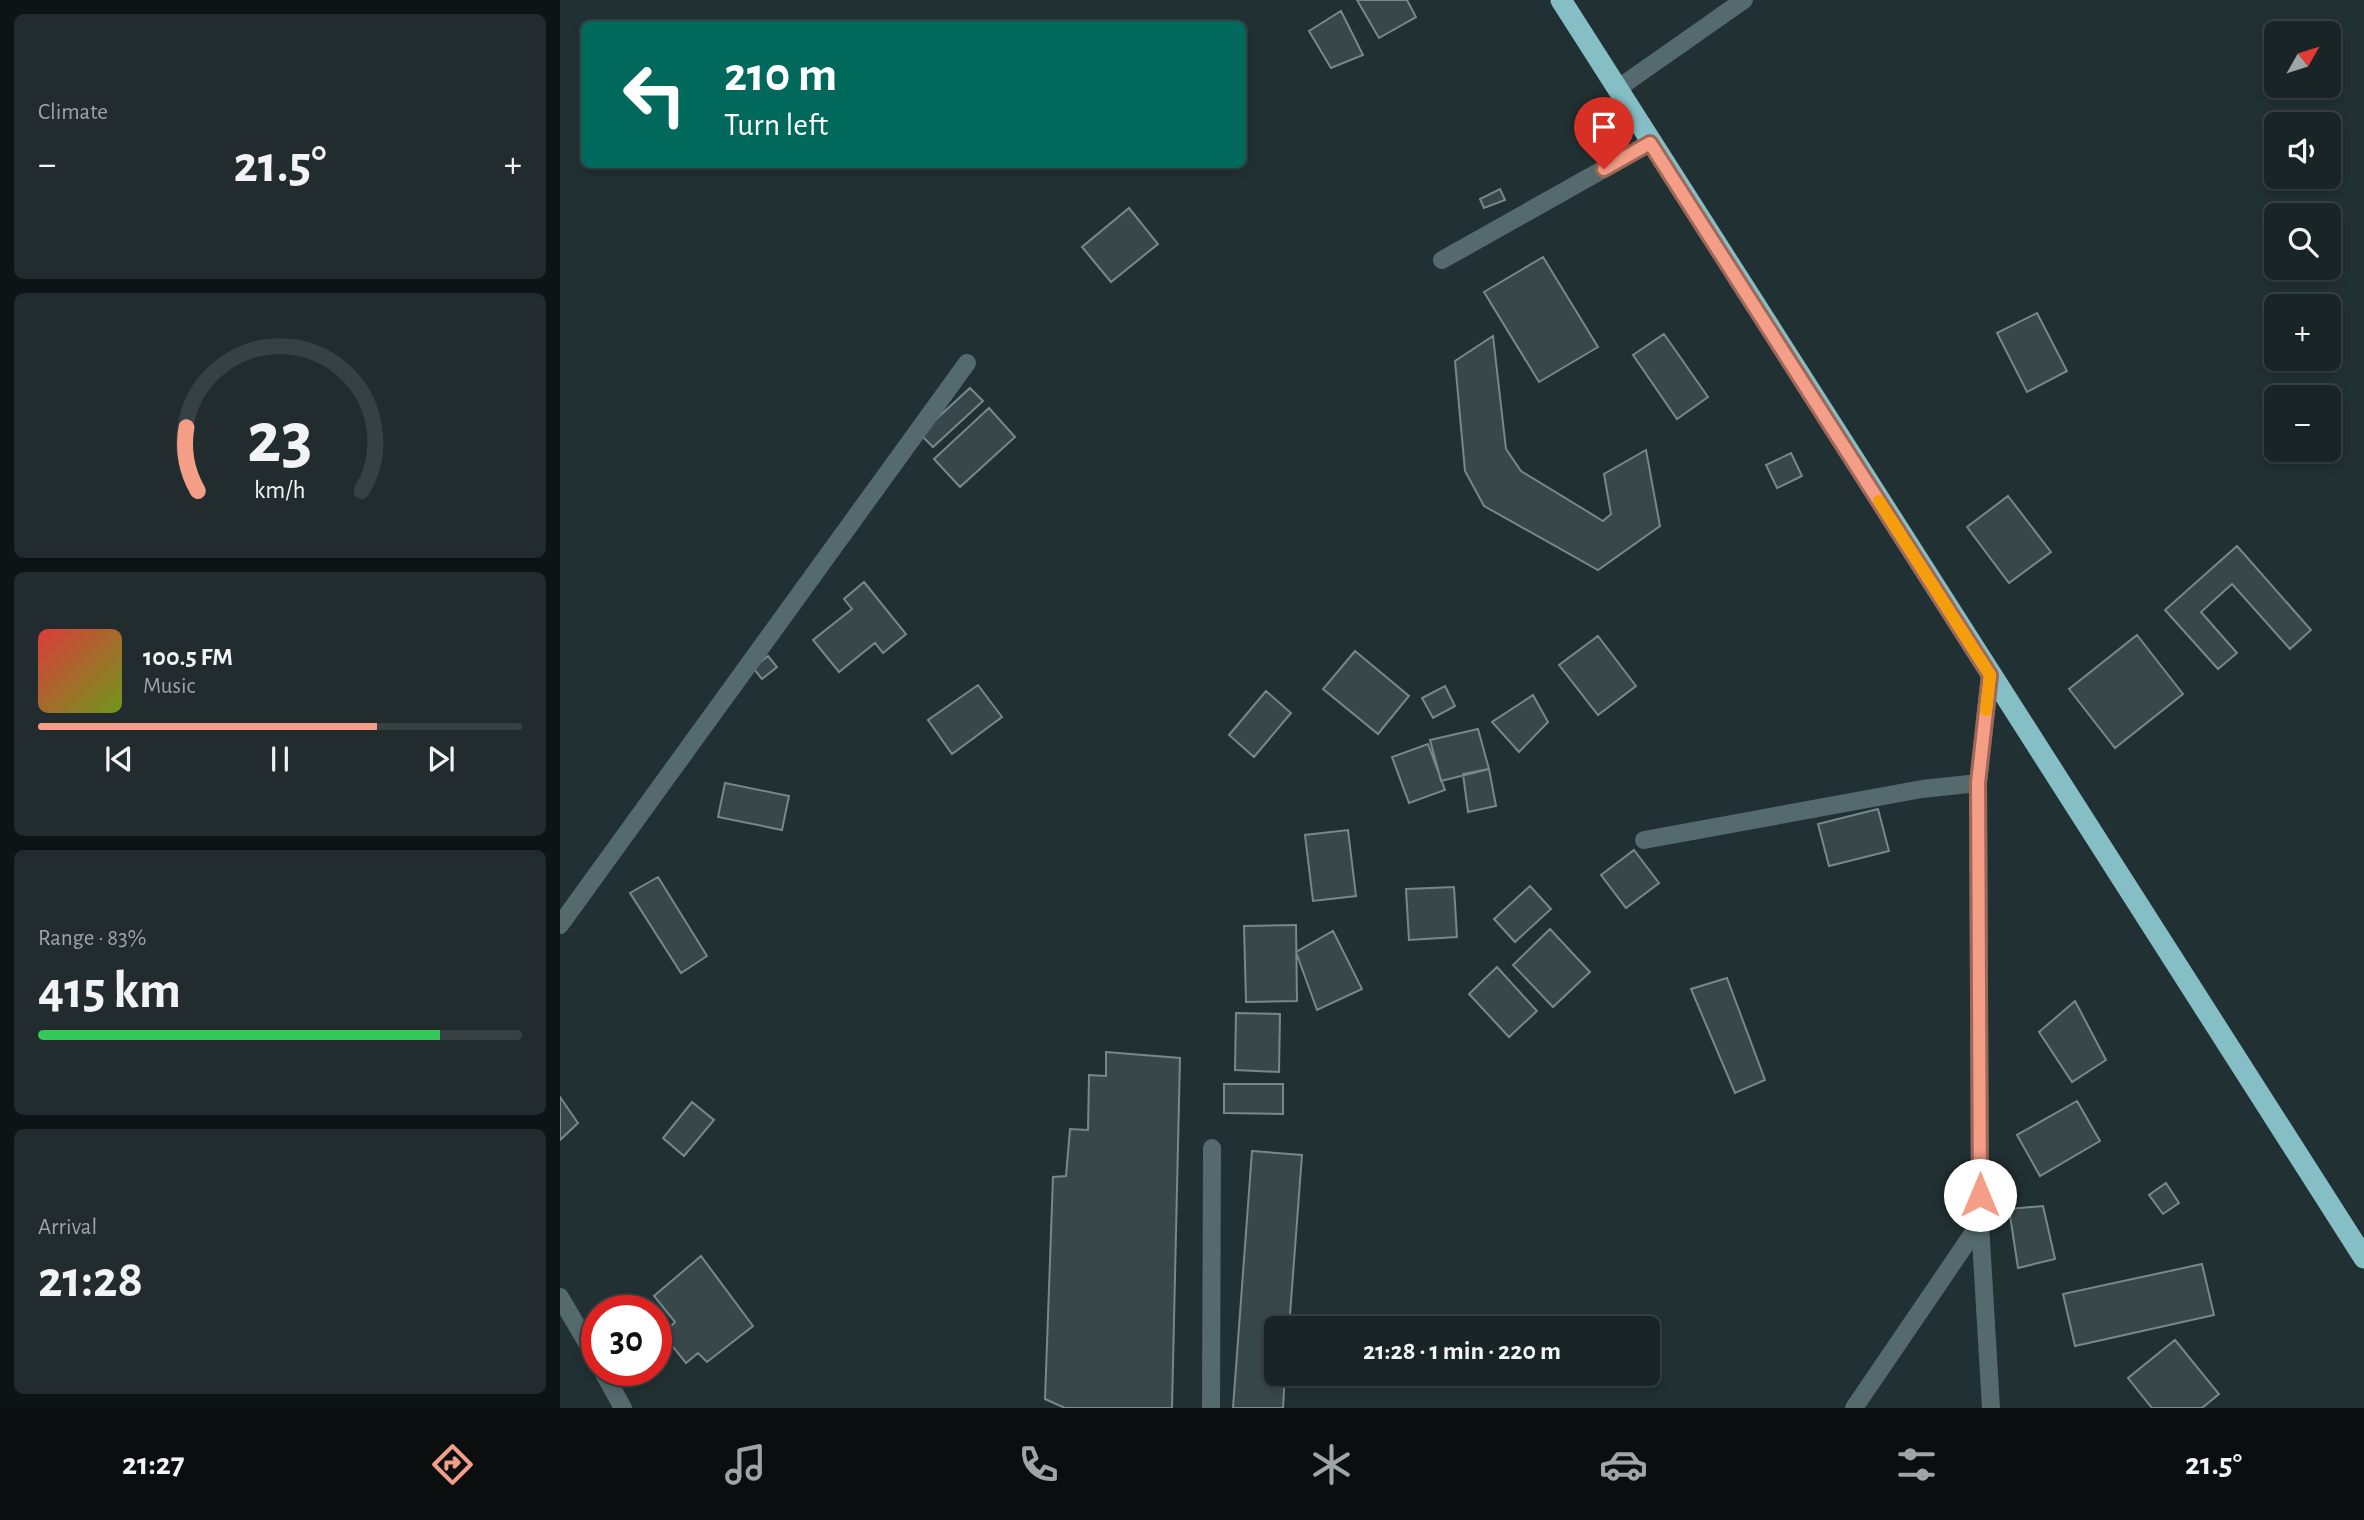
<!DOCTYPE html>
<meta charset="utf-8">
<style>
:root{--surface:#192426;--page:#222c2e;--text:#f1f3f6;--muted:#9fa4a7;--line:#374143;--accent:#f49e87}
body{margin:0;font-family:"Alegreya Sans",sans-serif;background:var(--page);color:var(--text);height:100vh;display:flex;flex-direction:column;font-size:26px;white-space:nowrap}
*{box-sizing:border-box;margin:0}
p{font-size:23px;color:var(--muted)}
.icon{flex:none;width:38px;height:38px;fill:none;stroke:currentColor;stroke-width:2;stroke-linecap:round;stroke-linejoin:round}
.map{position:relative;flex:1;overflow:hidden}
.side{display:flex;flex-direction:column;gap:14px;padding:14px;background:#0e1415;width:560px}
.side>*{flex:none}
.top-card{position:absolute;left:21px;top:21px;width:665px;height:147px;border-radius:10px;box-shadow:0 4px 10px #0003,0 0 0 2px var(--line);background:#00695c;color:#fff;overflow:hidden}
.needle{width:46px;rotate:51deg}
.buttons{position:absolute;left:1704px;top:21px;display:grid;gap:14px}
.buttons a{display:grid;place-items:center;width:77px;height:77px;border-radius:10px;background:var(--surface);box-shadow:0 4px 10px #0003,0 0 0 2px var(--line);font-size:35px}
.speed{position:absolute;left:21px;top:1295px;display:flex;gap:14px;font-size:35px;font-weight:700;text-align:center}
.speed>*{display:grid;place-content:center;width:91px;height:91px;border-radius:50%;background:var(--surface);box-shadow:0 4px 10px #0003,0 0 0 2px var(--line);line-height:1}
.speed .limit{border:10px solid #d22;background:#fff;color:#111}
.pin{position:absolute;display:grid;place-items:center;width:60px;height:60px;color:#fff;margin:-72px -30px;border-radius:50% 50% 50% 0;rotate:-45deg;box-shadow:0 0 7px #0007}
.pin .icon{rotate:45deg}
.me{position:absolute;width:77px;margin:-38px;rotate:0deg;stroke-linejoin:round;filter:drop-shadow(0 0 5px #0008)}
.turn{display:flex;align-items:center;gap:24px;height:147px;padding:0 28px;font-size:32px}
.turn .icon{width:91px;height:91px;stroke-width:2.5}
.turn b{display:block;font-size:49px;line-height:60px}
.big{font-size:52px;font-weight:700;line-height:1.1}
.side .widget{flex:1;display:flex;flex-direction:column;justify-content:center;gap:10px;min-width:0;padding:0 24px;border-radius:10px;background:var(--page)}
.side .dial{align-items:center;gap:0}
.dial svg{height:182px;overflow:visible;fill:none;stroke:var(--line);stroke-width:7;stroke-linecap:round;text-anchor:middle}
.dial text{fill:var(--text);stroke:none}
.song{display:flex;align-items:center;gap:21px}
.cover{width:84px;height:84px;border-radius:10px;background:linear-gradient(135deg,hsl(0 70% 55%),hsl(80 70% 35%))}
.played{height:7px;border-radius:4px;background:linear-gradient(90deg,var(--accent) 70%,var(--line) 70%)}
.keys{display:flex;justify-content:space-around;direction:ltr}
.heat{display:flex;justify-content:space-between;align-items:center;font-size:38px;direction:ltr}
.charge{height:10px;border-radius:5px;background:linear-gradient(90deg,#34c759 83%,var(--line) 0)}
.trip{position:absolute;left:704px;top:1316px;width:396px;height:70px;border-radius:10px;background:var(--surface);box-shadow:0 4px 10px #0003,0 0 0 2px var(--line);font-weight:700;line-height:70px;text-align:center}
.tabs{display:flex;height:112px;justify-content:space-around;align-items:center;background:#0a0e0f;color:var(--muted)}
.tabs .icon{width:49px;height:49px}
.tabs .on{color:var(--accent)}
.tabs b{font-size:32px;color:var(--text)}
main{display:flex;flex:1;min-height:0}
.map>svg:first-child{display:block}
</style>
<main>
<section class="side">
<div class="widget"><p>Climate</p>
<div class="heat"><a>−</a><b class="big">21.5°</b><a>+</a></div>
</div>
<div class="widget dial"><svg viewBox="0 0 100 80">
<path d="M14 69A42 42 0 1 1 86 69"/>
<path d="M14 69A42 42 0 0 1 9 41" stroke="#f49e87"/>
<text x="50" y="56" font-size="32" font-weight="700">23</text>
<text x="50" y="72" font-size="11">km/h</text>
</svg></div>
<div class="widget">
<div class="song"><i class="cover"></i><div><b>100.5 FM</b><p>Music</p></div></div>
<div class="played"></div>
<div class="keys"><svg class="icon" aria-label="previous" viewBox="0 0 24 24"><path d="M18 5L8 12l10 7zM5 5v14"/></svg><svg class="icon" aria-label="pause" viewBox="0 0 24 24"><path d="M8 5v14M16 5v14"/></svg><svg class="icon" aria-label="next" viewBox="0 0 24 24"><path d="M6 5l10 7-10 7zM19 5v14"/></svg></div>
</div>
<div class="widget"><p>Range · 83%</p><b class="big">415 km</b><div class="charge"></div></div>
<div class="widget"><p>Arrival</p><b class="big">21:28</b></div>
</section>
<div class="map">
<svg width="1804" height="1408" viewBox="0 0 1804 1408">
<rect width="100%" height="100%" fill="#213032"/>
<!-- building -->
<path fill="#38484a" stroke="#77888a" stroke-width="2" d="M 797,0 L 847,0 L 856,17 L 819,38 Z
M 781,11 L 803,55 L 771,68 L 749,31 Z
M 940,189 L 945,200 L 924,208 L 920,199 Z
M 569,208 L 598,244 L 551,282 L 522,247 Z
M 983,257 L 1038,347 L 979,382 L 924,292 Z
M 1477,313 L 1507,371 L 1467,392 L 1437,333 Z
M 1104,334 L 1148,397 L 1117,419 L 1073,355 Z
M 1104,334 L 1148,397 L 1117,419 L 1073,355 Z
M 933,336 L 946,449 L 961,471 L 1043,521 L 1051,514 L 1044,474 L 1086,450 L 1100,526 L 1038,570 L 924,506 L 905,471 L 895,361 Z
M 410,388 L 423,401 L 373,447 L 360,434 Z
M 429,408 L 455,437 L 400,487 L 374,459 Z
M 1231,453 L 1242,476 L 1217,488 L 1206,465 Z
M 1448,496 L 1491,552 L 1449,583 L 1407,527 Z
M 1677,546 L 1751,630 L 1730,649 L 1672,584 L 1641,612 L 1677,653 L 1658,669 L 1605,610 Z
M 304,582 L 346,634 L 323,653 L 315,643 L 279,672 L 253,640 L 292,609 L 284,599 Z
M 1577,635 L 1623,694 L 1555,748 L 1509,689 Z
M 1038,636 L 1076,686 L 1038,715 L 999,665 Z
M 795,651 L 849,696 L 818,734 L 763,689 Z
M 208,656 L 217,667 L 202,679 L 193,668 Z
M 418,685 L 442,717 L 392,754 L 368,720 Z
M 885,686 L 895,706 L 873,718 L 862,698 Z
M 885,686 L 895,706 L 873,718 L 862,698 Z
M 706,691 L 731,713 L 694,757 L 669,735 Z
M 973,695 L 988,722 L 959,752 L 932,722 Z
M 918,729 L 929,769 L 881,781 L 870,740 Z
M 918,729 L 929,769 L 881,781 L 870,740 Z
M 868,744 L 885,790 L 849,803 L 832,757 Z
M 929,769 L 936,806 L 908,812 L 903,774 Z
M 165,783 L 229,796 L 222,830 L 158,817 Z
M 1318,809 L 1329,851 L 1269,866 L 1258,824 Z
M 788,830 L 796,896 L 753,901 L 745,835 Z
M 1074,850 L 1099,883 L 1066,908 L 1041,875 Z
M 98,877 L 147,956 L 121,973 L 70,893 Z
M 970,886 L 991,909 L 955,942 L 934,919 Z
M 894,887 L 897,937 L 849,940 L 846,889 Z
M 736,925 L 737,1001 L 686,1002 L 684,926 Z
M 990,929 L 1030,972 L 993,1007 L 953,965 Z
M 773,931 L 802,989 L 757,1010 L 736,952 Z
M 937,967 L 977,1011 L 949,1037 L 909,994 Z
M 1167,978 L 1205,1080 L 1175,1093 L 1131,989 Z
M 1515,1001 L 1546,1060 L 1512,1082 L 1479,1032 Z
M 676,1013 L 720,1014 L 719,1072 L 675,1070 Z
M 546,1052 L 620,1058 L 612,1408 L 505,1408 L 485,1399 L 493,1177 L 506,1176 L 510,1129 L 528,1130 L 529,1075 L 546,1076 Z
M 664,1084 L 723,1084 L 723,1114 L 664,1113 Z
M 0,1097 L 18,1123 L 0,1140 Z
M 1517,1101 L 1540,1141 L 1480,1176 L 1457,1135 Z
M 132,1102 L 154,1120 L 124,1156 L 103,1138 Z
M 692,1151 L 742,1155 L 729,1328 L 716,1328 L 716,1374 L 725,1374 L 723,1408 L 673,1408 Z
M 1606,1183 L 1619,1203 L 1603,1214 L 1589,1195 Z
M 1483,1206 L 1495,1259 L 1458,1268 L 1449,1209 Z
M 141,1256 L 193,1326 L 147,1362 L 138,1353 L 126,1363 L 103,1334 L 115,1322 L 94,1296 Z
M 1642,1264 L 1654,1315 L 1515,1346 L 1503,1294 Z
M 1615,1340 L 1659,1394 L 1642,1408 L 1592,1408 L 1568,1378 Z"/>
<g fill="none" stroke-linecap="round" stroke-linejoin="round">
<!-- minor -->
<path stroke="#546a6d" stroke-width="18" d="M 1057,89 L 1184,0
M 882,260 L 1090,143
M 1430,675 L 1418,783 L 1420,1223 L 1431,1408
M 1084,840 L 1362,789 L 1418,783
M 0,925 L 407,363
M 0,1297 L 37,1360
M 42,1370 L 63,1408
M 651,1408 L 652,1148
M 1294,1408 L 1420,1223"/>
<!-- highway -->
<path stroke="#85bec5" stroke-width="21" d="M 1001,0 L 1804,1258"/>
</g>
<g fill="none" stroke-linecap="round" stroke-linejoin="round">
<!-- route casing -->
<g stroke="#9f6758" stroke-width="18">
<path id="route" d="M 1044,169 L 1090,143 L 1430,675 L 1418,783 L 1420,1195"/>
</g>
<!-- route -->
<use href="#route" stroke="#f49e87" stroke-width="12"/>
<!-- slow -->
<path stroke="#f59e0b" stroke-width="12" d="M 1319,501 L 1430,675 L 1426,710"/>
</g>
</svg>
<div class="buttons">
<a><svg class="needle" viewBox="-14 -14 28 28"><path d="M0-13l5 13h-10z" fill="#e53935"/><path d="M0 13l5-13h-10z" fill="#9fa4a7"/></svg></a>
<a><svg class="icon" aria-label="sound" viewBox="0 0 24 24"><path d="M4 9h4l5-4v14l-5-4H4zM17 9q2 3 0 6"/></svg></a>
<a><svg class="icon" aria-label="search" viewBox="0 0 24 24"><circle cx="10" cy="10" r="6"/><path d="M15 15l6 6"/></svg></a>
<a>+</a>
<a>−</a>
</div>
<div class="speed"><div class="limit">30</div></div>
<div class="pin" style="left:1044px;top:169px;background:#d93025"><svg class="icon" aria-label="arrive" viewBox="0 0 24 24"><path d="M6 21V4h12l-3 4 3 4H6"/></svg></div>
<svg class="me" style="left:1420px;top:1195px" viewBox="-20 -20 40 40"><circle r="19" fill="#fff"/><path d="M0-13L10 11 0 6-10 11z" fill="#f49e87"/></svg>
<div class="trip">21:28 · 1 min · 220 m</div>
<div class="top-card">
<div class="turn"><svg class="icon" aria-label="left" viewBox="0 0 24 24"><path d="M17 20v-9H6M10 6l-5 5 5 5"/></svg><div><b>210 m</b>Turn left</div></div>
</div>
</div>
</main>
<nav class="tabs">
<b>21:27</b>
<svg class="icon on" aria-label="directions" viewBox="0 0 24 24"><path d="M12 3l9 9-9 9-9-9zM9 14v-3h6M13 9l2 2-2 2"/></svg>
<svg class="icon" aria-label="music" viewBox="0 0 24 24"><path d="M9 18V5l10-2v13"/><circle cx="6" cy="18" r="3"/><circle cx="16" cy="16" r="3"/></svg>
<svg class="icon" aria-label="phone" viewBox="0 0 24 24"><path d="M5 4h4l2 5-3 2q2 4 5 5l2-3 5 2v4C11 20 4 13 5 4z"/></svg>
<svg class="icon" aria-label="climate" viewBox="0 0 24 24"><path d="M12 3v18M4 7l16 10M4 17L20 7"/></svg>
<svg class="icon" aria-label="car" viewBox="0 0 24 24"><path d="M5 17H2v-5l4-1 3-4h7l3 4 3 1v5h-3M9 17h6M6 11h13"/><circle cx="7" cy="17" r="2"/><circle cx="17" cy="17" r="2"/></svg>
<svg class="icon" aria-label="filters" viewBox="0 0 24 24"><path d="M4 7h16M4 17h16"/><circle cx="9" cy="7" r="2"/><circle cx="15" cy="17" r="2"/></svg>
<b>21.5°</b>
</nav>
